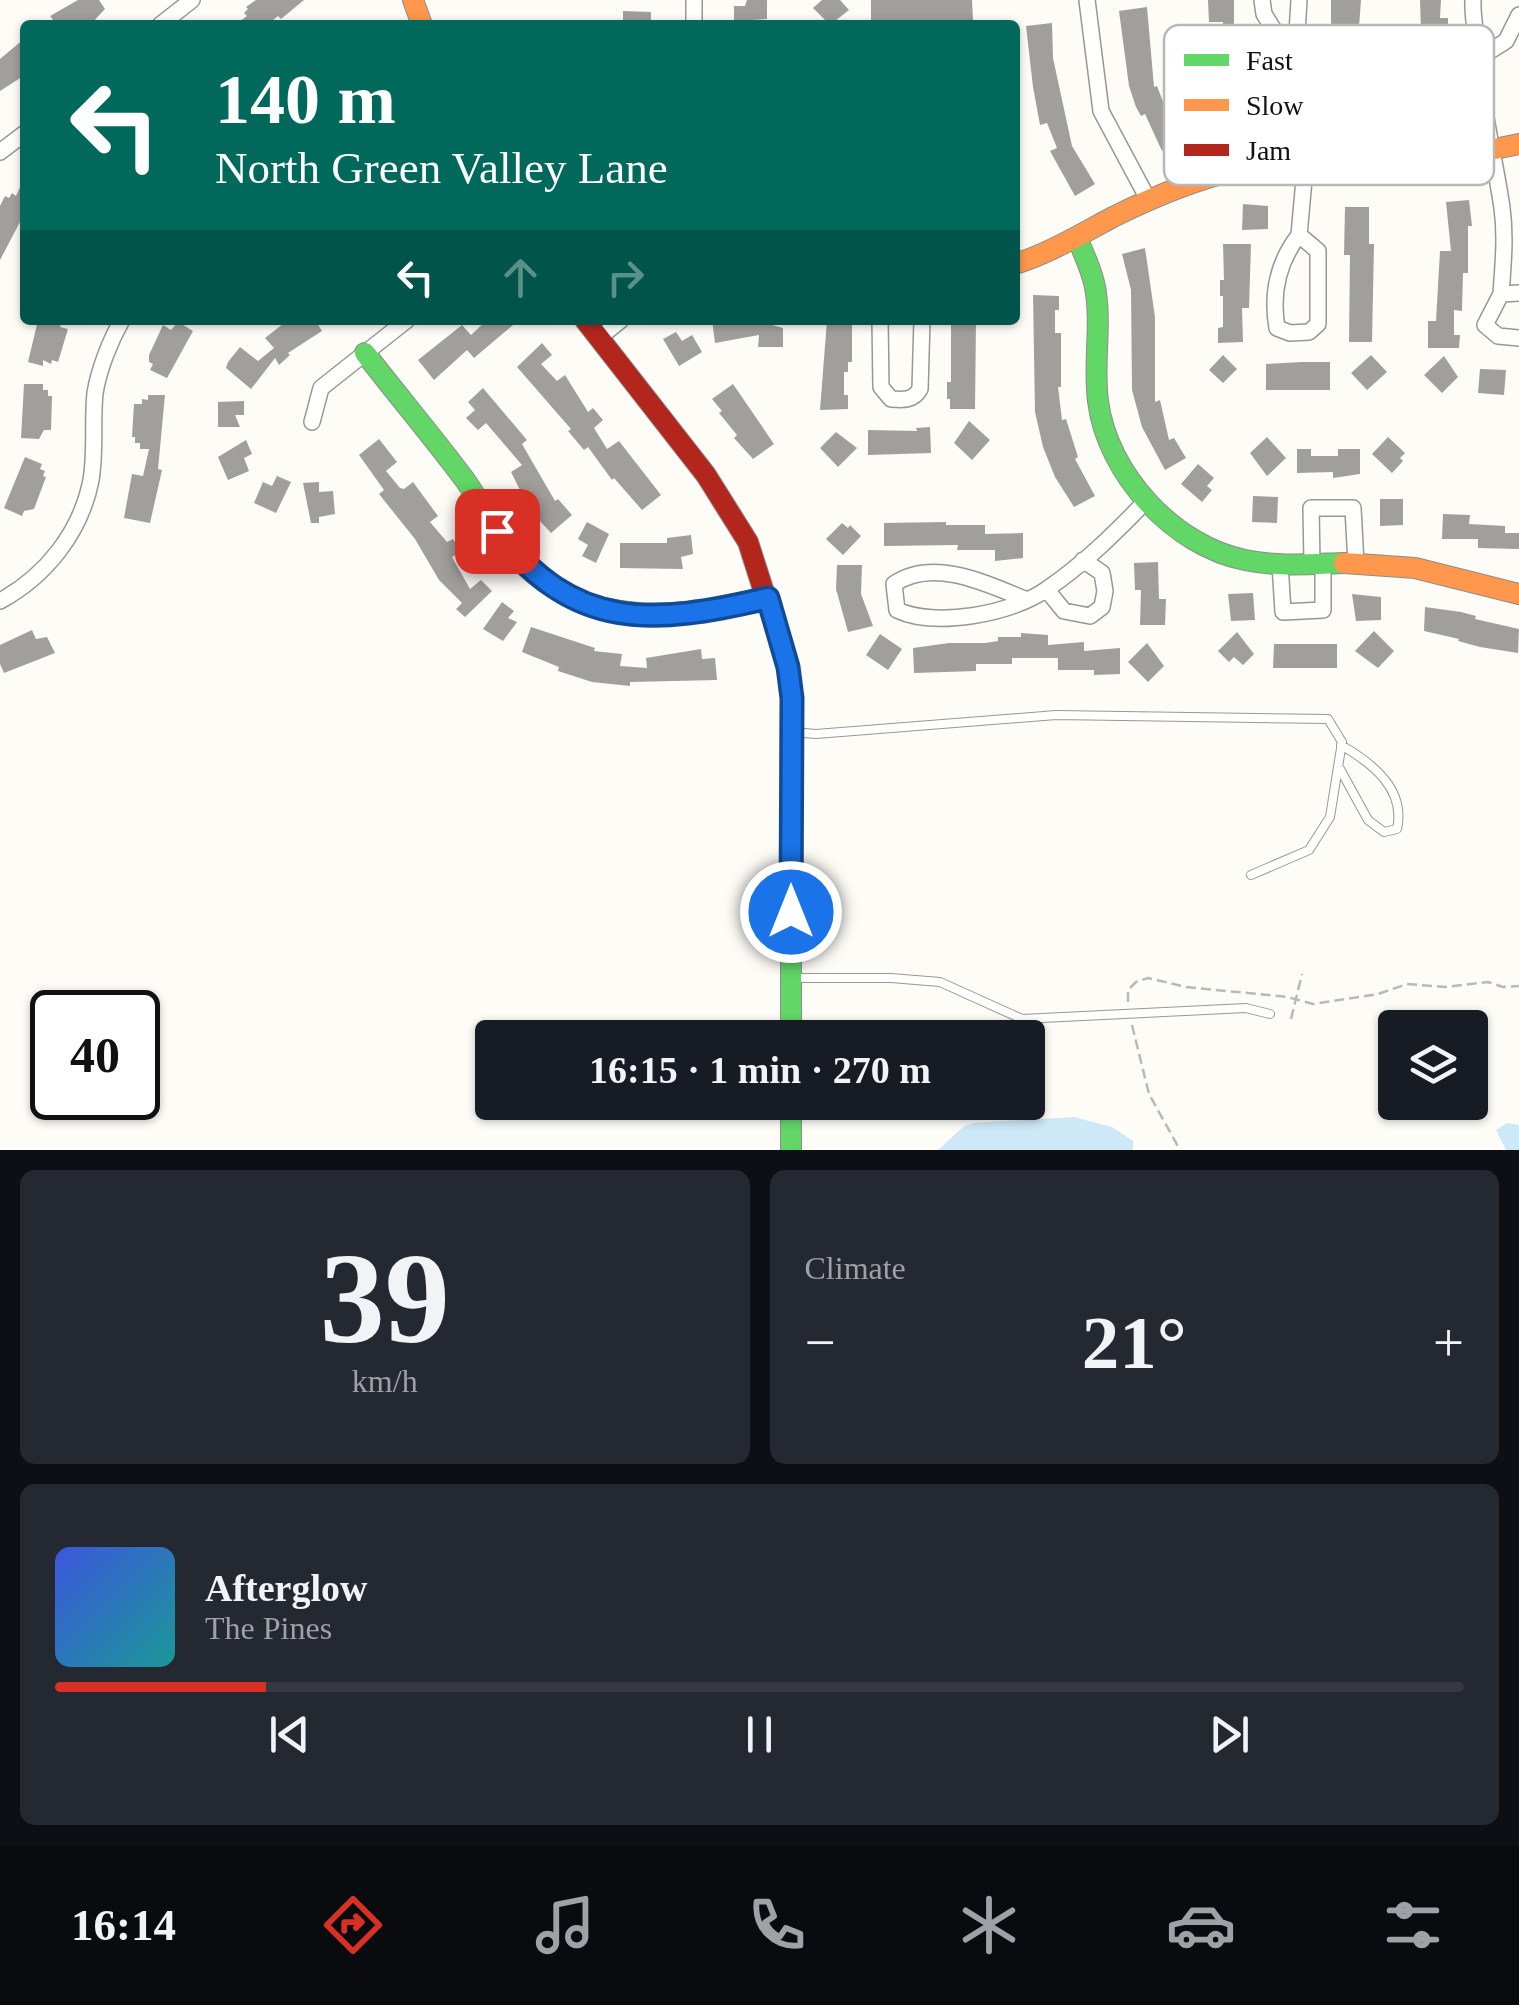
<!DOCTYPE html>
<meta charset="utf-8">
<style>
:root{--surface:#171b24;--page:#242831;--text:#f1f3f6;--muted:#9ea1a6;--line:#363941;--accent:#d93025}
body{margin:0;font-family:Georgia,serif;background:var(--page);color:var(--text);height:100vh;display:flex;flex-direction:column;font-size:38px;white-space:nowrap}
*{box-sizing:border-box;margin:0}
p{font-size:32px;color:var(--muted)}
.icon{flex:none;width:55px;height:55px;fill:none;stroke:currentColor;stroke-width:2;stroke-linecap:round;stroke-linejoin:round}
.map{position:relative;height:1150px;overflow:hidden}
.details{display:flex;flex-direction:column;gap:20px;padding:20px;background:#0d0f14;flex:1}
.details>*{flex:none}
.hud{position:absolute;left:20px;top:20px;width:1000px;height:305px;border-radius:10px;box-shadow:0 2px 8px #0004;background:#00695c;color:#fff;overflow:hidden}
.controls{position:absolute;left:1378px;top:1010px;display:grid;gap:20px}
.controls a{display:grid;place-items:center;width:110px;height:110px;border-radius:10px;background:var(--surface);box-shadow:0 2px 8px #0004;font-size:50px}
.speed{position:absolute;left:30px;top:990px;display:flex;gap:20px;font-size:50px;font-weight:700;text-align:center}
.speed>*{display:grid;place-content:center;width:130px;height:130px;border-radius:50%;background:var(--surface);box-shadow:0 2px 8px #0004;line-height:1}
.speed .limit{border:5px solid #111;border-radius:15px;background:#fff;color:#111}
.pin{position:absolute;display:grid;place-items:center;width:85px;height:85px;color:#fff;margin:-42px;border-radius:20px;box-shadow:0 5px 15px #0006}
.me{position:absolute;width:110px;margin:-55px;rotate:0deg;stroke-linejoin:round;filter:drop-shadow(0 0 8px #0008)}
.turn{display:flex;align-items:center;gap:35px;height:210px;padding:0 30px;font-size:45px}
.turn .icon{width:130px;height:130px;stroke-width:2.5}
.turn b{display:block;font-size:70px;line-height:85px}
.lanes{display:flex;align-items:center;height:95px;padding:0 30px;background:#0003;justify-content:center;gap:50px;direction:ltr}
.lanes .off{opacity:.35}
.big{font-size:75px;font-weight:700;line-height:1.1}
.details .card{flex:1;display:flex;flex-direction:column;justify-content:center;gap:15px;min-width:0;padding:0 35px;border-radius:15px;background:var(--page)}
.details .dial{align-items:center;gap:0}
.dial b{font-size:130px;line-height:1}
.song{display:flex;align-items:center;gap:30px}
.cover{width:120px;height:120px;border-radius:15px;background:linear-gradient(135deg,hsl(230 70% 55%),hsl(180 70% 35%))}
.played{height:10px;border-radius:5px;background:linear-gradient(90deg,var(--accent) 15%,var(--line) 15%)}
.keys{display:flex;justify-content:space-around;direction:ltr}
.heat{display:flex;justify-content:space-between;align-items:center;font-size:55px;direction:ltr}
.details .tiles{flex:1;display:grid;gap:20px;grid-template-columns:1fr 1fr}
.card:last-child{grid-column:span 2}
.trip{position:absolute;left:475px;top:1020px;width:570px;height:100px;border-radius:10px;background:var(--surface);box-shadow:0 2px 8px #0004;font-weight:700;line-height:100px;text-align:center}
.tab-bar{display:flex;height:160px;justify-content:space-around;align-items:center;background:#090b0e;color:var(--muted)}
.tab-bar .icon{width:70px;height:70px}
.tab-bar .current{color:var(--accent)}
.tab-bar b{font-size:45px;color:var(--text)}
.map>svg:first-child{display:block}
</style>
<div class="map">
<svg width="1519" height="1150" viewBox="0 0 1519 1150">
<rect width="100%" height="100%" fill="#fdfcf7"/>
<!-- water -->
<path fill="#cde8f7" d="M 1074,1117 L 1112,1127 L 1133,1141 L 1133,1150 L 938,1150 L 963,1127 L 973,1123 Z
M 1507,1123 L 1519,1125 L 1519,1150 L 1506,1150 L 1496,1130 Z"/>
<!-- building -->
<path fill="#a19f9c" d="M 78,0 L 99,0 L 105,9 L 90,25 L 57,25 L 50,16 Z
M 256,0 L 304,0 L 281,19 L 278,16 L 267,25 L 235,25 L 247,16 L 244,13 L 248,9 L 246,7 Z
M 747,0 L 767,0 L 767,19 L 734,21 L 734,6 L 745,6 Z
M 822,0 L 840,0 L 849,10 L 830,25 L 813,8 Z
M 871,0 L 972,0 L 973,20 L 933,25 L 871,24 Z
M 1208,0 L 1234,0 L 1234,33 L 1246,33 L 1245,57 L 1222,57 L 1223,22 L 1209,22 Z
M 1331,0 L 1361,0 L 1359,27 L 1364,94 L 1359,95 L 1359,131 L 1335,131 L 1332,72 L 1338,71 L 1336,27 L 1331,26 Z
M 1420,0 L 1441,0 L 1440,18 L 1448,18 L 1448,35 L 1444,35 L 1450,105 L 1454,104 L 1456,118 L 1428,123 L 1423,97 Z
M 1147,7 L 1154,87 L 1157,86 L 1169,117 L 1172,116 L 1184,139 L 1162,151 L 1145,114 L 1141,116 L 1136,107 L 1129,86 L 1119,11 Z
M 623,11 L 651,12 L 651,25 L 623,25 Z
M 1052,23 L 1053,58 L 1072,146 L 1095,184 L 1075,196 L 1050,151 L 1057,148 L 1047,123 L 1040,125 L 1033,87 L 1026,26 Z
M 25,38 L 25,75 L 0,91 L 0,59 Z
M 25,176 L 25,225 L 20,222 L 0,260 L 0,206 L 5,196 L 9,198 L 12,193 L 16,196 Z
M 1469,200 L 1472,226 L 1468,226 L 1468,273 L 1463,273 L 1462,311 L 1454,310 L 1454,335 L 1460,335 L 1459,348 L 1428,348 L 1428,321 L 1436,321 L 1440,251 L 1451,251 L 1446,202 Z
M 1243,204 L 1268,206 L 1268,229 L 1242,230 Z
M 1345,207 L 1369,207 L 1369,244 L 1374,244 L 1372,342 L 1349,342 L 1350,255 L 1344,255 Z
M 1223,244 L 1251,244 L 1249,308 L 1242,308 L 1243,342 L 1218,343 L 1218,328 L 1223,327 L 1223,296 L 1220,296 L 1220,280 L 1224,280 Z
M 1145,248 L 1155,317 L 1155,402 L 1160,400 L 1169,440 L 1174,438 L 1186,458 L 1165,470 L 1142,427 L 1132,390 L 1131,290 L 1122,254 Z
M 1033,295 L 1059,296 L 1059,310 L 1055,310 L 1055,333 L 1061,333 L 1061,387 L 1058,387 L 1062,420 L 1066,419 L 1078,457 L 1075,459 L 1095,496 L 1074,507 L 1055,477 L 1043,447 L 1035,412 Z
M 38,320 L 62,320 L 60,327 L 68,329 L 58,362 L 52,360 L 51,364 L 43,360 L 43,366 L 28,362 Z
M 288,320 L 315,320 L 322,331 L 288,353 L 290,355 L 279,365 L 275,358 L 251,389 L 226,368 L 228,362 L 240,347 L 258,361 L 274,348 L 265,338 Z
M 487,320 L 519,320 L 474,358 L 467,350 L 434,380 L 418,360 L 462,325 L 471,335 Z
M 712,320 L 772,320 L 772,325 L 783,328 L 783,347 L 758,347 L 759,335 L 715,343 Z
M 827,320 L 852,320 L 852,362 L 848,362 L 848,372 L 844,372 L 844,395 L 848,395 L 848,409 L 820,410 Z
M 951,320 L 976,320 L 975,409 L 950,409 L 950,399 L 947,399 L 947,382 L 951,382 Z
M 178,322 L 193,331 L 167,378 L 150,370 L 153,364 L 149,362 L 149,355 L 163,325 L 171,330 Z
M 676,332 L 682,341 L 692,335 L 702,352 L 679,366 L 663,339 Z
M 542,343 L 552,355 L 541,364 L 557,381 L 565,375 L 588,412 L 593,408 L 603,420 L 594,428 L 607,449 L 619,441 L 661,495 L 642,510 L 614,478 L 612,480 L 588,447 L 584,450 L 568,431 L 571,429 L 517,367 Z
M 1223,355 L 1237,369 L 1223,383 L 1209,370 Z
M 1371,355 L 1387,372 L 1367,390 L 1351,373 Z
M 1444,356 L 1458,377 L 1442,393 L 1424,375 Z
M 1302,362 L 1330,362 L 1330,390 L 1266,390 L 1266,364 Z
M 1480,369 L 1506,370 L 1504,395 L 1478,393 Z
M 24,384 L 43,384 L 43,390 L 48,390 L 48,396 L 52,396 L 51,430 L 44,430 L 39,439 L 21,438 Z
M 733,384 L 774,444 L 753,459 L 734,438 L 737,435 L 719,413 L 722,411 L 712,399 Z
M 483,388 L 527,440 L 522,444 L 555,501 L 558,499 L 572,515 L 551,533 L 530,510 L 511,472 L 522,465 L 486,423 L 478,430 L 466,418 L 475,410 L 468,402 Z
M 148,395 L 165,395 L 158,469 L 162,470 L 150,523 L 124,518 L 132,474 L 143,476 L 149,449 L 140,449 L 140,443 L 135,443 L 135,437 L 132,437 L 134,404 L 142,404 L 142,399 L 148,400 Z
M 244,401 L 244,415 L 235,415 L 240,427 L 218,427 L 218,402 Z
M 969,421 L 990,440 L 972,460 L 954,443 Z
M 930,427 L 931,453 L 868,455 L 868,430 L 917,431 L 916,428 Z
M 836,432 L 857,448 L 838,467 L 820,448 Z
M 1267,437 L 1286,458 L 1267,476 L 1250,453 Z
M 1388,437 L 1405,453 L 1400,458 L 1403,461 L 1392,473 L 1372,454 Z
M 379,439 L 397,462 L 386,471 L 400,488 L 404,489 L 413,482 L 438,516 L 430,522 L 447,542 L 453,539 L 461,552 L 452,557 L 470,589 L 481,580 L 492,591 L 465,617 L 456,609 L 462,603 L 439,580 L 415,539 L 379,494 L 384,490 L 359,455 Z
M 246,440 L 252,454 L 244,458 L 249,471 L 228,480 L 218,457 Z
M 1297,449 L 1311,449 L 1311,456 L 1338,456 L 1338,449 L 1360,449 L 1360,474 L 1333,478 L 1333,472 L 1297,473 Z
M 25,457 L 42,464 L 40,469 L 45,471 L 43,476 L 46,477 L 34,509 L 24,511 L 22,516 L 4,508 Z
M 1198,464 L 1214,478 L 1207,486 L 1212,490 L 1202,502 L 1181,484 Z
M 277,476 L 291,482 L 276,513 L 254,503 L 263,482 L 272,486 Z
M 319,482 L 319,492 L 333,491 L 335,514 L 319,517 L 319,523 L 311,523 L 303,483 Z
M 1253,496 L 1278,497 L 1277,523 L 1252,522 Z
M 1380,499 L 1403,499 L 1403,525 L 1380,526 Z
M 1443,514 L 1470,515 L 1469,524 L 1505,526 L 1505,533 L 1519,533 L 1519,549 L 1478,548 L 1478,539 L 1442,539 Z
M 587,522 L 609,534 L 596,563 L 582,556 L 588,545 L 578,539 Z
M 946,522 L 946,525 L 985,525 L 985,534 L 1023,533 L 1023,558 L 995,561 L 995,550 L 957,550 L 958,545 L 884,546 L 884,523 Z
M 842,523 L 848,528 L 850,525 L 861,536 L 843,555 L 826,539 Z
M 691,535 L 693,554 L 681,557 L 683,569 L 620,568 L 620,543 L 667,543 L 667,538 Z
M 1158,562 L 1159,599 L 1166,599 L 1165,625 L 1140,625 L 1141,590 L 1135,590 L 1134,563 Z
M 837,565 L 862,565 L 861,594 L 873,626 L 848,632 L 836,589 Z
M 1253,593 L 1255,620 L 1231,621 L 1228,594 Z
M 1352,594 L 1381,597 L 1381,620 L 1356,621 Z
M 502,602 L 514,611 L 508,618 L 517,622 L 503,641 L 483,629 Z
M 1425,607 L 1461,612 L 1476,616 L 1475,619 L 1519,629 L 1518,653 L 1480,647 L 1458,641 L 1459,639 L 1424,631 Z
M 531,627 L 595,648 L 594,651 L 622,654 L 620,666 L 647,668 L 646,658 L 701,649 L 702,659 L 715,658 L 717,680 L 630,682 L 630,686 L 592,682 L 558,671 L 559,667 L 522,652 Z
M 32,630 L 36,639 L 47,637 L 55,653 L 4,673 L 0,664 L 0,645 Z
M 1374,631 L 1394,651 L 1378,668 L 1355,651 Z
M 1237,632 L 1254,654 L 1243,665 L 1234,657 L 1229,662 L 1218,651 Z
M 1021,633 L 1048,635 L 1048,645 L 1084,642 L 1084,651 L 1120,648 L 1120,674 L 1094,675 L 1094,670 L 1058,670 L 1058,658 L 1012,658 L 1012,664 L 976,664 L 976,671 L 914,673 L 913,648 L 949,643 L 985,643 L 998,641 L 998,637 L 1021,637 Z
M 880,634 L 902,649 L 888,670 L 866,655 Z
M 1147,643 L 1164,666 L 1148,682 L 1128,662 Z
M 1274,644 L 1337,644 L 1337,668 L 1273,668 Z"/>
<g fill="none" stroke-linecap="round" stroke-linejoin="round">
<!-- lane casing -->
<g stroke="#979795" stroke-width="10">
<path id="lane" d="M 793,732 L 816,734 L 1056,715 L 1328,719 L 1342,742 L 1330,817 L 1309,850 L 1251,875
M 1340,769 L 1368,820 L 1384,832 L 1397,829 C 1406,789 1372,763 1341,745
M 796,978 L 891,978 L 940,982 L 1022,1019 L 1246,1008 L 1270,1014"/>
</g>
<!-- street casing -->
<g stroke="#979795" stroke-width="18">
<path id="street" d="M 1087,0 L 1101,111 L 1149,201
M 1262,0 L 1264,14 L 1277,35 L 1297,33
M 1299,0 L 1297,33 L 1306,72 L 1305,169 L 1299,235
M 1473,0 C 1472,22 1478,40 1479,62 C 1482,111 1495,159 1502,208 C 1506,237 1503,265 1501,294 L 1519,293
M 160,25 L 192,0
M 694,25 L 694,0
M 1479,58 L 1506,41 L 1519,15
M 0,152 L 25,133
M 1299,235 L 1318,251 L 1318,324 L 1309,332 L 1290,333 L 1277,328 C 1271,293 1278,262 1299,235 Z
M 1501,294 L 1485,325 L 1498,336 L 1519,338
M 880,320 L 881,387 L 891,399 C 903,400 913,401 920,389 L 922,320
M 599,338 L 621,320
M 312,422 L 321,388 L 407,320
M 1312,563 L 1311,508 L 1353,508 L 1356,564
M 1280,564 L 1283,612 L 1323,610 L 1323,562
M 1047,590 L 1064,611 L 1090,616 L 1102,607 L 1105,591 L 1102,573 L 1083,560
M 1027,600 C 987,584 934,557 894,584 L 897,610 C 935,628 1012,614 1047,589 C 1084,564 1116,532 1147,500
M 0,601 C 46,576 81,532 91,480 C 96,451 92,422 95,393 C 99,369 110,341 122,320"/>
</g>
<!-- fast casing -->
<g stroke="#8e8d8b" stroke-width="22">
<path id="fast" d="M 1077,237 C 1083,253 1092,270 1095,287 C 1102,325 1093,363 1098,401 C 1107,474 1174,546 1245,560 C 1278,567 1311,564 1344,563
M 365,353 C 398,396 433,437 465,480 C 484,507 498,539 522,563 C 589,630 682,617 768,599
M 791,1038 L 791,892
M 791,1102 L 791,1150"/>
</g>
<!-- slow casing -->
<g stroke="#8e8d8b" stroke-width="22">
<path id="slow" d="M 413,0 L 422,25
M 1015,264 C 1050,253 1081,234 1113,217 C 1153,197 1193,180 1237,170 L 1406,167 L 1519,144
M 1344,563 L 1415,568 L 1519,594"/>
</g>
<!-- jam casing -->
<g stroke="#8e8d8b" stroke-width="22">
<path id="jam" d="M 585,320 L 706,475 L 748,542 L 788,667 L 792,699 L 791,892"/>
</g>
<!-- path -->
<path stroke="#b9b9b8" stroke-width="2.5" stroke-dasharray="10 5" stroke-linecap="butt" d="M 1128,1002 L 1128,990 L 1136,982 L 1148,978 L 1186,987 L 1288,997 L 1313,1004 L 1378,994 L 1407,984 L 1445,987 L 1488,982 L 1503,987 L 1519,986
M 1291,1019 L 1302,974
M 1132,1025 L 1149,1094 L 1180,1150"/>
<!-- lane -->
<use href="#lane" stroke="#fffffe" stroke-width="8"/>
<!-- street -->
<use href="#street" stroke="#fffffe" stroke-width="15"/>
<!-- fast -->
<use href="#fast" stroke="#63d668" stroke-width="20"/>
<!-- slow -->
<use href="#slow" stroke="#ff974d" stroke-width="20"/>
<!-- jam -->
<use href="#jam" stroke="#b3261e" stroke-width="20"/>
</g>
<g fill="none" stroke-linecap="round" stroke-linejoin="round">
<!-- route casing -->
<g stroke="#114b97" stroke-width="25">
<path id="route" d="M 497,531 C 574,632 653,625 768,598 L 788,667 L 792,698 L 791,912"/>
</g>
<!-- route -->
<use href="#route" stroke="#1a73e8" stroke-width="18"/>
</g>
<!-- legend -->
<rect x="1164" y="25" width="330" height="160" rx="15" fill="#fff" stroke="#b8b8b8" stroke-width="2.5"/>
<rect x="1184" y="54" width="45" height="12" fill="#63d668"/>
<rect x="1184" y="99" width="45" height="12" fill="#ff974d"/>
<rect x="1184" y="144" width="45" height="12" fill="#b3261e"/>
<g font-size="28" fill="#111">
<text x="1246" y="70">Fast</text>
<text x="1246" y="115">Slow</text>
<text x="1246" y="160">Jam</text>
</g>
</svg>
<div class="controls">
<a><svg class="icon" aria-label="layers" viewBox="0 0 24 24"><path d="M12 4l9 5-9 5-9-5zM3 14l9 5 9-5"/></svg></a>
</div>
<div class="speed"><div class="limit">40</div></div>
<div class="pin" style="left:497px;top:531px;background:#d93025"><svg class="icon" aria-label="arrive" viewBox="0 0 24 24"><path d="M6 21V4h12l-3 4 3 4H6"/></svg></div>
<svg class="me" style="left:791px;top:912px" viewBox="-20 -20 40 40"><circle r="17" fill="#1a73e8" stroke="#fff" stroke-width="3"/><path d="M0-11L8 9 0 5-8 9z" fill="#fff"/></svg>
<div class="trip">16:15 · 1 min · 270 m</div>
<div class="hud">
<div class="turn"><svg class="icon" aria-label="left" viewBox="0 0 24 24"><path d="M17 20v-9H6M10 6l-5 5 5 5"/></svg><div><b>140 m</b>North Green Valley Lane</div></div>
<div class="lanes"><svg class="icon" aria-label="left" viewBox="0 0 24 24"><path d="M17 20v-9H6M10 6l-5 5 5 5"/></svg><svg class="icon off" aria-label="ahead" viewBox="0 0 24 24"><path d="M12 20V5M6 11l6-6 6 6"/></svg><svg class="icon off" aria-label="right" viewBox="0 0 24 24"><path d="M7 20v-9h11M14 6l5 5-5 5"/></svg></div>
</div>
</div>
<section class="details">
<div class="tiles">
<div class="card dial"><b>39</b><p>km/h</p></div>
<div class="card"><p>Climate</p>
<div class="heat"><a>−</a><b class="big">21°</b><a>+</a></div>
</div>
<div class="card">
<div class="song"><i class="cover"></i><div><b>Afterglow</b><p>The Pines</p></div></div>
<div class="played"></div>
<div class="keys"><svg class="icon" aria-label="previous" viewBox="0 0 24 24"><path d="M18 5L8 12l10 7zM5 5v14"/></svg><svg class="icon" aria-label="pause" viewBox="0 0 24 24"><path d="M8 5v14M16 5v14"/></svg><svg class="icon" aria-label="next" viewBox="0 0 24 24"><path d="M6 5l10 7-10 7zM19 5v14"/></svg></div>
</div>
</div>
</section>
<nav class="tab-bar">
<b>16:14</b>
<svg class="icon current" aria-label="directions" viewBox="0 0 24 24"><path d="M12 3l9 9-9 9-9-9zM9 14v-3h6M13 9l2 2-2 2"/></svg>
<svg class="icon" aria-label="music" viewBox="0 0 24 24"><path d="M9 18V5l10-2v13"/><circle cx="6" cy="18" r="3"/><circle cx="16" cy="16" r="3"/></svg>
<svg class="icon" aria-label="phone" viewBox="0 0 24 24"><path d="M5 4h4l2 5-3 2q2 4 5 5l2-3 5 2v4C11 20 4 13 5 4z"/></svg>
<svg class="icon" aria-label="climate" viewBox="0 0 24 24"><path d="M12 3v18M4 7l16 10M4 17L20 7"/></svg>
<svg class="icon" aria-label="car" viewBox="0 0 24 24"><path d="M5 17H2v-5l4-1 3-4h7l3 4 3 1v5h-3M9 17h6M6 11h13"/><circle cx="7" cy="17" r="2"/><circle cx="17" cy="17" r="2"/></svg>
<svg class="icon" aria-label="filters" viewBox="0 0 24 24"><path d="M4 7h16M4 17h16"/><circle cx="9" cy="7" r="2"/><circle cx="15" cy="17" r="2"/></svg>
</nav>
